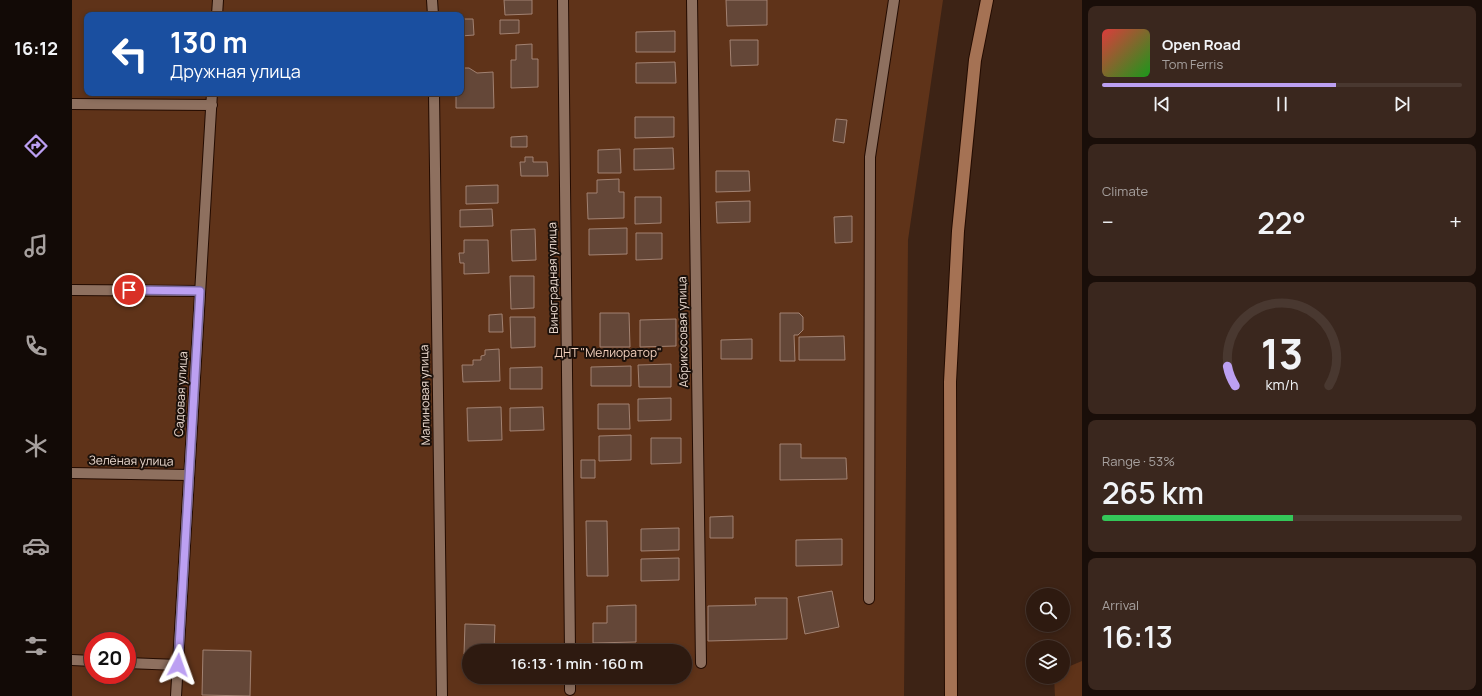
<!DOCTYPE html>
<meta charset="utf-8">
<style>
:root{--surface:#2e1a10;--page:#3a271e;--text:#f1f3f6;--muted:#a7a19f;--line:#493830;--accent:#bca0f2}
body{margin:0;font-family:Manrope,sans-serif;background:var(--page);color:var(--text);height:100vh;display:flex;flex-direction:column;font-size:15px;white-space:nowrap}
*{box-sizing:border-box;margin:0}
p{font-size:13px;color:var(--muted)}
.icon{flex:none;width:22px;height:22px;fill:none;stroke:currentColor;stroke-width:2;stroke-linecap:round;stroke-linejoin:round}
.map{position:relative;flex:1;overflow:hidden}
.panel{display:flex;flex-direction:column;gap:6px;padding:6px;background:#190e09;width:400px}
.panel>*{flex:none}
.top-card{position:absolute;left:12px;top:12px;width:380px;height:84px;border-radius:8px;box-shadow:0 2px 6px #0003,0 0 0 1px var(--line);background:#1a4fa0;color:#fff;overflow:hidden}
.controls{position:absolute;left:954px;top:588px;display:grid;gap:8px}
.controls a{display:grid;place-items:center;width:44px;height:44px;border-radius:50%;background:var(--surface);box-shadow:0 2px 6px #0003,0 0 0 1px var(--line);font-size:20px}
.speed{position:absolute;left:12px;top:632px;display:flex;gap:8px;font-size:20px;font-weight:700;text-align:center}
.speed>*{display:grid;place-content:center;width:52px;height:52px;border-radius:50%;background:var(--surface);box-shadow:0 2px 6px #0003,0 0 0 1px var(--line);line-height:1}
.speed .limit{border:6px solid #d22;background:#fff;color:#111}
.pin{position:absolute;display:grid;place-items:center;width:34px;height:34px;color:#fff;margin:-17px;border:2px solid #fff;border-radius:50%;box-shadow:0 1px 4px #0007}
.me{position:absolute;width:44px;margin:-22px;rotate:4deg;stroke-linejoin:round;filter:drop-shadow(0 0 3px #0008)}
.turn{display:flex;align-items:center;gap:14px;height:84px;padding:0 20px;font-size:18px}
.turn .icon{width:52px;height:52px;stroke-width:2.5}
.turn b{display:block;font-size:28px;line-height:34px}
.big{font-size:30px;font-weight:600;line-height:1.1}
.panel .widget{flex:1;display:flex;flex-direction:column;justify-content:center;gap:6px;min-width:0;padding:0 14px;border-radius:8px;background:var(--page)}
.panel .dial{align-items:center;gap:0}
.dial svg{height:104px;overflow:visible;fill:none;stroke:var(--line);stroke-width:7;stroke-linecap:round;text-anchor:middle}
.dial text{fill:var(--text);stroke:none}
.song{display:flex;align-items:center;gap:12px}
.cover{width:48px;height:48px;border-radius:6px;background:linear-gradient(135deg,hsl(0 70% 55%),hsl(120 70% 35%))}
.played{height:4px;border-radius:2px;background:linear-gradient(90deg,var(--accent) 65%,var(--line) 65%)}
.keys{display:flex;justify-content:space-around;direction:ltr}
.heat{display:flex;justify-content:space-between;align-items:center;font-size:22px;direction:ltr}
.charge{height:6px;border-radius:3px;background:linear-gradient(90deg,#34c759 53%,var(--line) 0)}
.trip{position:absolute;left:390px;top:644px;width:230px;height:40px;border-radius:20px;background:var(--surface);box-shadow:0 2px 6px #0003,0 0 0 1px var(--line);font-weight:600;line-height:40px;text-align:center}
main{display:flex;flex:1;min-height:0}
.tab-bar{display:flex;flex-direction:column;width:72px;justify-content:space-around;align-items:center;background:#120a06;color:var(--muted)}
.tab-bar .icon{width:28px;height:28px}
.tab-bar .on{color:var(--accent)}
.tab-bar b{font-size:18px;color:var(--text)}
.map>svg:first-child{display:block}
</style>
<main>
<nav class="tab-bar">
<b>16:12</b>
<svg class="icon on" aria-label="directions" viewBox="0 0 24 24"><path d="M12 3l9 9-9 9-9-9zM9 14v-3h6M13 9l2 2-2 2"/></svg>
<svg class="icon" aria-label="music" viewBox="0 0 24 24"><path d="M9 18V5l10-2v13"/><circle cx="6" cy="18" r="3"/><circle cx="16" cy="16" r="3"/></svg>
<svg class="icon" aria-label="phone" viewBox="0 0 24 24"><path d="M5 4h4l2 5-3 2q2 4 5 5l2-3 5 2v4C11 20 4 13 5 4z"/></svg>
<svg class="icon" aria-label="climate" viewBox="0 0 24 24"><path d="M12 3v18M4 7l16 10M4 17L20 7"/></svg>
<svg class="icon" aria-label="car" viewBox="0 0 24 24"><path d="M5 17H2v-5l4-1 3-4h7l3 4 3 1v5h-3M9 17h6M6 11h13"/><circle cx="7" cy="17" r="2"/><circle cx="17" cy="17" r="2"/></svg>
<svg class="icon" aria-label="filters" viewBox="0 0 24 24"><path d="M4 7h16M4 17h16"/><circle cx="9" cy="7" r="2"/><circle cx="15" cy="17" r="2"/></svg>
</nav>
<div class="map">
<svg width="1010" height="696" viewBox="0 0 1010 696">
<rect width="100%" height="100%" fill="#3d2315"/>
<!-- green -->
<path fill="#5f3319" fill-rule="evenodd" d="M 0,0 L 871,0 L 836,240 L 832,696 L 0,696 ZM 15,15 L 389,15 L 389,93 L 15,93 ZM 21,641 L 55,641 L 55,675 L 21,675 ZM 397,651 L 613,651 L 613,677 L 397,677 Z
M 1010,661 L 1010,696 L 983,696 L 982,677 L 991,677 L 991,669 Z"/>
<!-- building -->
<path fill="#644738" stroke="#a28272" d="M 432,0 L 460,0 L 460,14 L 433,15 Z
M 654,0 L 695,0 L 695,25 L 655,26 Z
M 389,19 L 401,19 L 402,35 L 389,36 Z
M 428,20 L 447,20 L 447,33 L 428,34 Z
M 603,31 L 603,52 L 564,52 L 564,32 Z
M 658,40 L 686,40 L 686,65 L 659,66 Z
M 460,44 L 460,59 L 466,59 L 466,87 L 439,88 L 439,60 L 444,60 L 444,45 Z
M 603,62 L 604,83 L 564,83 L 564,63 Z
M 392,68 L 397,68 L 405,73 L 421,72 L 422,108 L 384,108 L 384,93 L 389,93 L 389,70 Z
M 563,117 L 602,117 L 602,137 L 563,138 Z
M 764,119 L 775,120 L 772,143 L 761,141 Z
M 455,136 L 455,147 L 439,147 L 439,137 Z
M 601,148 L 602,169 L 562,170 L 562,149 Z
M 548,149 L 549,173 L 526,173 L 526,150 Z
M 453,157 L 461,157 L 461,162 L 475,162 L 476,176 L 449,176 L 448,162 L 453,162 Z
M 644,171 L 677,171 L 678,191 L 644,192 Z
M 547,179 L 547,192 L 552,192 L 552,218 L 516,219 L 515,193 L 525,193 L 525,180 Z
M 426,185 L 426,203 L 394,204 L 394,186 Z
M 563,197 L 589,197 L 589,223 L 563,224 Z
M 678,201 L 678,222 L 645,223 L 644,202 Z
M 420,209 L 421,226 L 388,227 L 388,210 Z
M 780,216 L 780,242 L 763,243 L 762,217 Z
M 555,228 L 555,254 L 517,255 L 517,229 Z
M 463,229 L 464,260 L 440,261 L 439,230 Z
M 564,233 L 590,233 L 590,259 L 564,260 Z
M 392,240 L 416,240 L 417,273 L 392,274 L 392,263 L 388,263 L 387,253 L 392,253 Z
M 438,276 L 462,276 L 462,308 L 439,309 Z
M 528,313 L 557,313 L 558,347 L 528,347 Z
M 708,313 L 727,313 L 731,317 L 731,330 L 726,335 L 722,335 L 723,361 L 708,361 Z
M 430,314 L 431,332 L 417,332 L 417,315 Z
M 438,317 L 463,317 L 463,347 L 439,348 Z
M 604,319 L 604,346 L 568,347 L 568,320 Z
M 772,336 L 773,360 L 727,360 L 727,337 Z
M 680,339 L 680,359 L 649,359 L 649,340 Z
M 427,349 L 428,381 L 391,382 L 390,365 L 401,365 L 401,360 L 409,360 L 409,356 L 413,355 L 413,350 Z
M 599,364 L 599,387 L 567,387 L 566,365 Z
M 559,366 L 559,386 L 519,386 L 519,367 Z
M 470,367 L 470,389 L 438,389 L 438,368 Z
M 599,398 L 599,420 L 566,421 L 566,399 Z
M 526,404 L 557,404 L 558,429 L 526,429 Z
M 429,407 L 430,440 L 396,441 L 395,408 Z
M 471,407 L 472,430 L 438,431 L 438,408 Z
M 559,435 L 559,460 L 527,461 L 527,436 Z
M 579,438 L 609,438 L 609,463 L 579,464 Z
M 708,444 L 729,444 L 729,458 L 774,458 L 775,479 L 708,480 Z
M 509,460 L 523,460 L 523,478 L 509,478 Z
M 661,516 L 661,538 L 638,538 L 638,517 Z
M 514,521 L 535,521 L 536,576 L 515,576 Z
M 607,528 L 607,550 L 569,551 L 569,529 Z
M 770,539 L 770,565 L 724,566 L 724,540 Z
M 607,558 L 607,580 L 569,581 L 569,559 Z
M 760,591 L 767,627 L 733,634 L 726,597 Z
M 683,598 L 715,598 L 715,639 L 636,641 L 636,606 L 684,605 Z
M 564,605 L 564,642 L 521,643 L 521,623 L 535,623 L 535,606 Z
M 393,624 L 423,625 L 422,651 L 397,651 L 397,654 L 392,654 Z
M 131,650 L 179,651 L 178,696 L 130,695 Z"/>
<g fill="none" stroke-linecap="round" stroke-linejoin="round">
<!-- service casing -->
<g stroke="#230b01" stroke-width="12">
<path id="service" d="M 360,0 L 361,15
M 491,0 L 498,651
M 620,0 L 629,663
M 145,15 L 146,0
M 362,93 L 370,696
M 0,104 L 140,105
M 0,290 L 128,291
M 0,473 L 117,475
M 797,599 L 798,157 L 822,0
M 0,660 L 21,661
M 55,663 L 106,665
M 498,677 L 498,690
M 104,696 L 140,93"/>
</g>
<!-- secondary casing -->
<g stroke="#230b01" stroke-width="14">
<path id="secondary" d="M 879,696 L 878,382 L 886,231 L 903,60 L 915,0"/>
</g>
<!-- service -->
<use href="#service" stroke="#8e705f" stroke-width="10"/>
<!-- secondary -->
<use href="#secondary" stroke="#a57254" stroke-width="12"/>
</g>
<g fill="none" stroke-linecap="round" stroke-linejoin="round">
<!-- route casing -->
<g stroke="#7a689d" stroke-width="10">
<path id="route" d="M 57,290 L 128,291 L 106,665"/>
</g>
<!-- route -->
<use href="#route" stroke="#bca0f2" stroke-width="7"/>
</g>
<g text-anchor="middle" stroke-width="4" stroke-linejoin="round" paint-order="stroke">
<!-- street labels -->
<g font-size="12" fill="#ecdbd1" stroke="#1b100a">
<text transform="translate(481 278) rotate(-91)" y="4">Виноградная улица</text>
<text transform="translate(611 332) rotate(-91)" y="4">Абрикосовая улица</text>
<text transform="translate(109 394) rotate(-87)" y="4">Садовая улица</text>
<text transform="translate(353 395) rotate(-91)" y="4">Малиновая улица</text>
<text transform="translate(59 461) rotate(1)" y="4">Зелёная улица</text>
</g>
<!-- park labels -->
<g font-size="12" fill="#f4d2bf" stroke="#1b100a">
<text x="536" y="357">ДНТ "Мелиоратор"</text>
</g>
</g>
</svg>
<div class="controls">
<a><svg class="icon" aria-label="search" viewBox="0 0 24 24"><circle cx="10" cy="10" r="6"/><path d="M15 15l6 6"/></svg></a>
<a><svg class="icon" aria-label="layers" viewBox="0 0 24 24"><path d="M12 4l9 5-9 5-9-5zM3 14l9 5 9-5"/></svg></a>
</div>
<div class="speed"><div class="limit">20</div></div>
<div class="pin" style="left:57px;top:290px;background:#d93025"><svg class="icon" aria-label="arrive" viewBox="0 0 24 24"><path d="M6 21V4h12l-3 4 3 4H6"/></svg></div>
<svg class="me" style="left:106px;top:665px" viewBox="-20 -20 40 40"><path d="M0-17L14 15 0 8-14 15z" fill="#bca0f2" stroke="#fff" stroke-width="4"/></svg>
<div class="trip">16:13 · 1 min · 160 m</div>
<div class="top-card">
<div class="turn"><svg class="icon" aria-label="left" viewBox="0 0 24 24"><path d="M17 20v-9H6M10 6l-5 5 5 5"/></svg><div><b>130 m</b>Дружная улица</div></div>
</div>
</div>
<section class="panel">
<div class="widget">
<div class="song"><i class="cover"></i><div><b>Open Road</b><p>Tom Ferris</p></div></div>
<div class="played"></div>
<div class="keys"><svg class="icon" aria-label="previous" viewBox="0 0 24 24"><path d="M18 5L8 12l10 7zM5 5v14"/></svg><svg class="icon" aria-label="pause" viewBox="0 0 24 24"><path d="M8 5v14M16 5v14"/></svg><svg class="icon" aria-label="next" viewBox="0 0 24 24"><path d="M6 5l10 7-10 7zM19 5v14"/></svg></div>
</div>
<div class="widget"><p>Climate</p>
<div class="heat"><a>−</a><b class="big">22°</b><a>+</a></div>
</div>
<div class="widget dial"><svg viewBox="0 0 100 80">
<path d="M14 69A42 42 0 1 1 86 69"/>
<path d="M14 69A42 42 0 0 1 8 54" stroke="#bca0f2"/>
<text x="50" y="56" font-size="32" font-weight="700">13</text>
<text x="50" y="72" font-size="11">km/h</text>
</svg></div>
<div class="widget"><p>Range · 53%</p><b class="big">265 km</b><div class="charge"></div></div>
<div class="widget"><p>Arrival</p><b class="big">16:13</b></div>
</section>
</main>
